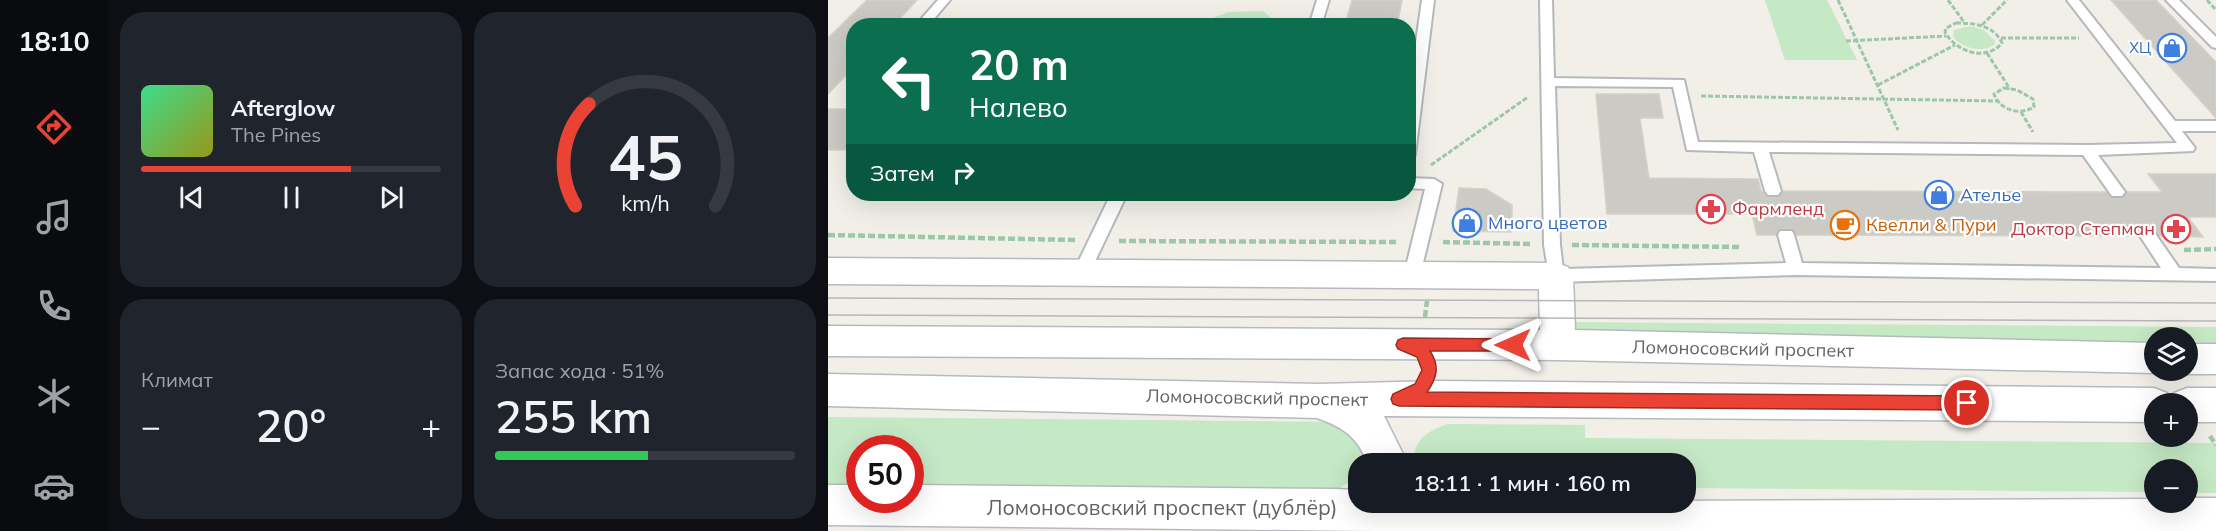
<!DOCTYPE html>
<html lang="ru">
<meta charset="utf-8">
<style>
:root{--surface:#171b24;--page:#20242c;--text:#f1f3f6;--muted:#9ea1a6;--line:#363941;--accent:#ea4335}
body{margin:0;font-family:Mulish,sans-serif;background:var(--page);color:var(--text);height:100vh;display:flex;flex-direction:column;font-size:22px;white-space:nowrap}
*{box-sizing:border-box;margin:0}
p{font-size:20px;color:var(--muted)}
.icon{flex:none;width:33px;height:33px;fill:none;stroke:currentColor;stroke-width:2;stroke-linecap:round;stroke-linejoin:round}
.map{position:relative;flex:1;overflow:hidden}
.panel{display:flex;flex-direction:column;gap:12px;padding:12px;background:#0d0f14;width:720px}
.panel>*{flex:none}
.guide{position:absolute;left:18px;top:18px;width:570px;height:183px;border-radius:24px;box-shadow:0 6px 24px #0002;background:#0b6e4f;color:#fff;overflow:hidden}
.controls{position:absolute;left:1316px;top:327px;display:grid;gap:12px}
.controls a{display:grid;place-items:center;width:54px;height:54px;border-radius:50%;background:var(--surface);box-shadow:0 6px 24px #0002;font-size:30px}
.speed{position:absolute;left:18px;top:435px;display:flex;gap:12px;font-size:30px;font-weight:700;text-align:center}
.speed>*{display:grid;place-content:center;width:78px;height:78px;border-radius:50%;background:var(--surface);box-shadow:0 6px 24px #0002;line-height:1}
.speed .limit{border:9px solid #d22;background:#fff;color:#111}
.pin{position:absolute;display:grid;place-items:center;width:51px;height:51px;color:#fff;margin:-26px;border:3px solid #fff;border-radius:50%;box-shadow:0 2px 6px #0007}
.me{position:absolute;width:66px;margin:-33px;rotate:270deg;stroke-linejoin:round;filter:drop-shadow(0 0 4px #0008)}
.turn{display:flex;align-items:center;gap:21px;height:126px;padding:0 24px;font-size:27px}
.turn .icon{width:78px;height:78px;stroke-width:2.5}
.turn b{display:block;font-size:42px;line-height:51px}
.then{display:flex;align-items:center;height:57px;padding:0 24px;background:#0003;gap:12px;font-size:22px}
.big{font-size:45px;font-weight:600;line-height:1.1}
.panel .tile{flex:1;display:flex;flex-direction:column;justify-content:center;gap:9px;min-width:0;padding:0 21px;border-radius:24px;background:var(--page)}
.panel .dial{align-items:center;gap:0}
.dial svg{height:156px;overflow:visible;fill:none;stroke:var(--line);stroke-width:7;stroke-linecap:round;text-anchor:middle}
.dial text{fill:var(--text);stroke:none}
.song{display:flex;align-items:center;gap:18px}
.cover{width:72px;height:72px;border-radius:9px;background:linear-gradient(135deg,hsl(150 70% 55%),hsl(60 70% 35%))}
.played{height:6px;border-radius:3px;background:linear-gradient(90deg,var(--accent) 70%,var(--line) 70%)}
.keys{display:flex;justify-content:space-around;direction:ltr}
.heat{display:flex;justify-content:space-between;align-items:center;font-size:33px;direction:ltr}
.charge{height:9px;border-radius:4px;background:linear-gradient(90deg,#34c759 51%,var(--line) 0)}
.panel .tiles{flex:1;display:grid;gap:12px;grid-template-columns:repeat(2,1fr)}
.trip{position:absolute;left:520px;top:453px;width:348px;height:60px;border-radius:24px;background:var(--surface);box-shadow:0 6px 24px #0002;font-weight:600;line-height:60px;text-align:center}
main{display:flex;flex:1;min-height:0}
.tab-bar{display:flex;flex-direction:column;width:108px;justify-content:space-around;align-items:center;background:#090b0e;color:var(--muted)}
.tab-bar .icon{width:42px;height:42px}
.tab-bar .current{color:var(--accent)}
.tab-bar b{font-size:27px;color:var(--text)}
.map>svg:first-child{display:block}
</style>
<main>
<nav class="tab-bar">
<b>18:10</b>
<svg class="icon current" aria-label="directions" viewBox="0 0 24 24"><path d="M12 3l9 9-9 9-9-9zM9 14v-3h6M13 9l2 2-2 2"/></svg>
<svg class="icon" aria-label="music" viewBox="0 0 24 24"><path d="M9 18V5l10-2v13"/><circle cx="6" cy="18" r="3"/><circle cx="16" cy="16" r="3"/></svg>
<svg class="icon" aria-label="phone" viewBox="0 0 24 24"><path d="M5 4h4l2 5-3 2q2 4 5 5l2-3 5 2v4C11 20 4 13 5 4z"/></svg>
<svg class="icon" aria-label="climate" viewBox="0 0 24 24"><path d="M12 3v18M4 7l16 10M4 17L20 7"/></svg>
<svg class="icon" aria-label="car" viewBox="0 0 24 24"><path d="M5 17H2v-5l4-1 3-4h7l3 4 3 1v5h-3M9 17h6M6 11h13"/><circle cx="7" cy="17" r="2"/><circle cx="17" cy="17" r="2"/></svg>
</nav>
<section class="panel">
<div class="tiles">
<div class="tile">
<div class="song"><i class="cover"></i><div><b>Afterglow</b><p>The Pines</p></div></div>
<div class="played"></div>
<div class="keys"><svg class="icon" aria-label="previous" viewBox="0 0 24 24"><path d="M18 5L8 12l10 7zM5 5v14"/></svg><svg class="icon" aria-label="pause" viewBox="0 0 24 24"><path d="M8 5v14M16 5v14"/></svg><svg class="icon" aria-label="next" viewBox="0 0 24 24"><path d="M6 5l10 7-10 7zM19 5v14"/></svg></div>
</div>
<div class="tile dial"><svg viewBox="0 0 100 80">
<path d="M14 69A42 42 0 1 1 86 69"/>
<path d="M14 69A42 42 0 0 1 21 17" stroke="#ea4335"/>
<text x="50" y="56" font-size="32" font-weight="700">45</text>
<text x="50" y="72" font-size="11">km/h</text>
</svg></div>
<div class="tile"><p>Климат</p>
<div class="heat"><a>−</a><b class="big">20°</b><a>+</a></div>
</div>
<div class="tile"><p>Запас хода · 51%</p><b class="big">255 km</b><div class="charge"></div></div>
</div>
</section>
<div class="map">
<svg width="1388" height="531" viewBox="0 0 1388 531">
<rect width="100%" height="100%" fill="#f1efe8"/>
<!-- green -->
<path fill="#c5e8c5" d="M 937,0 L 999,0 L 1029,60 L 957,60 Z
M 435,11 L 452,25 L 368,25 L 400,12 Z
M 1142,26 L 1156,30 L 1167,41 L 1167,44 C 1155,54 1134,48 1125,37 L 1126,30 Z
M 736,322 L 1388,327 L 1388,343 L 1359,342 L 1359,338 L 1326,338 L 1326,342 L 736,334 Z
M 0,417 L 513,422 L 539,455 L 538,463 L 531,464 L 530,477 L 508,490 L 83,488 L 82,448 L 32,448 L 31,487 L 0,487 Z
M 620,424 L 757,425 L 757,438 L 1388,443 L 1388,493 L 1359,493 L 1359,470 L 1326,470 L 1326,492 L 858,488 L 858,464 L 587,463 C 583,441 601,430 620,424 Z"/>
<!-- building -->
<path fill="#cccac5" stroke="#d6d1c6" stroke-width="1.5" d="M 39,0 L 89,0 L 65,26 L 26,26 L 26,67 L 0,94 L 0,38 Z
M 524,0 L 574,0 L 569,26 L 517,26 Z
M 1283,0 L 1328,0 L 1388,62 L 1388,118 Z
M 768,94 L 831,94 L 835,118 L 812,118 L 821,178 L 930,179 L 933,191 L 940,197 L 950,197 L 955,191 L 1278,192 L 1284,198 L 1294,198 L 1299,192 L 1334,192 L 1320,174 L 1388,174 L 1388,217 L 1360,217 L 1375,237 L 1332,236 L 1326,230 L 1314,230 L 1310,236 L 968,235 L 964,229 L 952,229 L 948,235 L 929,235 L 924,214 L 779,214 Z
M 0,109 L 26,109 L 26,150 L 0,150 Z
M 631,188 L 658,189 L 684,205 L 684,232 L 625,231 Z"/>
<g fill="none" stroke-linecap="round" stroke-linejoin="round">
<!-- lane casing -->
<g stroke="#b5b8bc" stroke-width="4">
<path id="lane" d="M 110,0 L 122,0 L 100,26 L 87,26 Z
M 489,0 L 501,0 L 493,26 L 481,26 Z
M 594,0 L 606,0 L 587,155 L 580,160 L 580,99 Z
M 712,0 L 724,0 L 726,78 L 856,80 L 870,142 L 1259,145 L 1349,143 L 1239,0 L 1251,0 L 1347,121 L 1388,121 L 1388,131 L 1354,131 L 1367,148 L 1365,151 L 1270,155 L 1297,192 L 1294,196 L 1284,196 L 1255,155 L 941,152 L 953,191 L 950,195 L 940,195 L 937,191 L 926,152 L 859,150 L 845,87 L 727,86 L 732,245 L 735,269 L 958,263 L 950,235 L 952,231 L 964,231 L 966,235 L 974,263 L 1333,268 L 1312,236 L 1314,232 L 1326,232 L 1351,268 L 1388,269 L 1388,281 L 968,275 L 728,282 L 722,281 L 716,245 Z
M 1338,0 L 1351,0 L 1388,37 L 1388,48 L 1384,47 Z
M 580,178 L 606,179 L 614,184 L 592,275 L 590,280 L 584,281 L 578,280 L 576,275 L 597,189 L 580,188 Z
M 283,194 L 299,194 L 259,278 L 253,279 L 247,278 L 245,273 Z"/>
</g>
<!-- secondary casing -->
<g stroke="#b6babf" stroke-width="3">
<path id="secondary" d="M 0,258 L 728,263 L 740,267 L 745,276 L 747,330 L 1326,343 L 1326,370 L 1334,370 L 1326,373 L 730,360 L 0,356 L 0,326 L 712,330 L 711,289 L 0,284 Z
M 1359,344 L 1388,344 L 1388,374 L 1359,374 L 1348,370 L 1359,370 Z
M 0,374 L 491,384 L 609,381 L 1326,388 L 1339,393 L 1342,400 L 1346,393 L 1359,388 L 1388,388 L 1388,422 L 1359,422 L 1359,404 L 1326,404 L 1326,422 L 556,416 L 580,464 L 540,464 C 530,437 515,427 489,418 L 0,406 Z
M 0,485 L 32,485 L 32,500 L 82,500 L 82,485 L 507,489 L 531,490 L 531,502 L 1326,499 L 1326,502 L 1359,502 L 1359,498 L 1388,498 L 1388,531 L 545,531 L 0,525 Z"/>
</g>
<!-- path-far1 -->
<path stroke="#9cc7a9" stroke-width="3" stroke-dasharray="5 2" stroke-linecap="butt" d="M 1010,0 L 1070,130
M 1120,0 L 1136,22
M 1379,0 L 1388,10
M 1128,23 C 1146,23 1166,25 1174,43 C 1158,62 1128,52 1117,32 L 1118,28 Z
M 1154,25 L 1179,0
M 1173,38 L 1251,38
M 1018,41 L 1118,36
M 1159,53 L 1182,89
M 1050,85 L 1127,45
M 1176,88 L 1189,90 L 1205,99 L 1206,107 C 1191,116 1172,110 1166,94 Z
M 873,96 L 1169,101
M 1193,112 L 1205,132
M 603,165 L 700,97"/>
<!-- path -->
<path stroke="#9cc7a9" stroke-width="4.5" stroke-dasharray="7 3" stroke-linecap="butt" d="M 0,235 L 247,240
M 291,241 L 571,242
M 615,242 L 703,244
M 744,245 L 913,247
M 1356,250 L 1388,249
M 597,317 L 599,301
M 1382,436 L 1388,445"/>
<!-- lane -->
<use href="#lane" fill="#fff" fill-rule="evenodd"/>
<!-- secondary -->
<use href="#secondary" fill="#fff" fill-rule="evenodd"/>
<!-- tram -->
<path stroke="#b6b7b8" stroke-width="1.5" d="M 0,298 L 1388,303
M 0,315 L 1388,321"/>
</g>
<!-- route -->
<path fill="#ea4335" stroke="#982c22" stroke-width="1.5" d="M 575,338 L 685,339 L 690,341 L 693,345 L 690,349 L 685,351 L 602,351 C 612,366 609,378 599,392 L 1139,396 L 1145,398 L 1147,403 L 1145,408 L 1139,410 L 571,406 L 565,404 L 563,399 L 565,394 L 587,384 L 594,370 L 589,357 L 570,349 L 568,345 L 570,340 Z"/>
<!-- icons -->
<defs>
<g id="shop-ring" transform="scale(1.5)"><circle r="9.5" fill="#fff" stroke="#3f7fe0" stroke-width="1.5"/><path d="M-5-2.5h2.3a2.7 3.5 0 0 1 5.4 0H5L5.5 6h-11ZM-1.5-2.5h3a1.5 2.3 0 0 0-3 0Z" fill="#3f7fe0"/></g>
<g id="pharmacy-ring" transform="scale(1.5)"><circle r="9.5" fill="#fff" stroke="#e0444e" stroke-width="1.5"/><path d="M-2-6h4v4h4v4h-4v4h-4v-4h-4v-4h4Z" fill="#e0444e"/></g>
<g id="cafe-ring" transform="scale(1.5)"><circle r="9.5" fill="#fff" stroke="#e8710a" stroke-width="1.5"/><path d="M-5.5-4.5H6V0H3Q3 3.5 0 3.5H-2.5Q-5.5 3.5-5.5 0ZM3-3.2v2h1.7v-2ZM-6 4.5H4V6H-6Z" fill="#e8710a"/></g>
</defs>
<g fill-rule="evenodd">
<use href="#shop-ring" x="1344" y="48"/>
<use href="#shop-ring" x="1111" y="195"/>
<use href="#pharmacy-ring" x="883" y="209"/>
<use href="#shop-ring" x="639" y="223"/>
<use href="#cafe-ring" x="1017" y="225"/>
<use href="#pharmacy-ring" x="1348" y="229"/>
</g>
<g text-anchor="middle" stroke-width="4.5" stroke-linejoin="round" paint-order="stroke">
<!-- far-shop labels -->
<g font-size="15" fill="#366cbe" stroke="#fff" text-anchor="end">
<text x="1323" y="53">ХЦ</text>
</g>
<!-- shop labels -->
<g font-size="18" fill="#366cbe" stroke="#fff" text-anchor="start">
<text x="1132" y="201">Ателье</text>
<text x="660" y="229">Много цветов</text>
</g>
<!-- health labels -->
<g font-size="18" fill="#be3a42" stroke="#fff" text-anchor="start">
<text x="904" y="215">Фармленд</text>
<text x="1327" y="235" text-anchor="end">Доктор Степман</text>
</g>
<!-- food labels -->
<g font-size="18" fill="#c56008" stroke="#fff" text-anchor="start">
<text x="1038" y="231">Квелли &amp; Пури</text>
</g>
<!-- street labels -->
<g font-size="18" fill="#5f6368" stroke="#fff">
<text transform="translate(915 349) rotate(1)" y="6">Ломоносовский проспект</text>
<text transform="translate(429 398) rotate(1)" y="6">Ломоносовский проспект</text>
</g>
<!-- near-street labels -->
<g font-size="21" fill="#5f6368" stroke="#fff">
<text x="334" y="515">Ломоносовский проспект (дублёр)</text>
</g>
</g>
</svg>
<div class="controls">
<a><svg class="icon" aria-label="layers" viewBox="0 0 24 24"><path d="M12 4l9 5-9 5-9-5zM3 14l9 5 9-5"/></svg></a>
<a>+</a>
<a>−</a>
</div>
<div class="speed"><div class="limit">50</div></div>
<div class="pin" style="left:1139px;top:403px;background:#d93025"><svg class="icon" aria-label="arrive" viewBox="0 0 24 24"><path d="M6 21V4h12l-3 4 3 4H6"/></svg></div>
<svg class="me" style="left:685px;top:345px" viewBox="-20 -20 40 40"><path d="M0-17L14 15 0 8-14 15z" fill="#ea4335" stroke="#fff" stroke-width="4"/></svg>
<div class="trip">18:11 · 1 мин · 160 m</div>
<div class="guide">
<div class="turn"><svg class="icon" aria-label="left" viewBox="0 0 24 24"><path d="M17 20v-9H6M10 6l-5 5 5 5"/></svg><div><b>20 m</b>Налево</div></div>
<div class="then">Затем<svg class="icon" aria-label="right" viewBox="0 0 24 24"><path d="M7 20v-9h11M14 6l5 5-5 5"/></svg></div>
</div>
</div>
</main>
